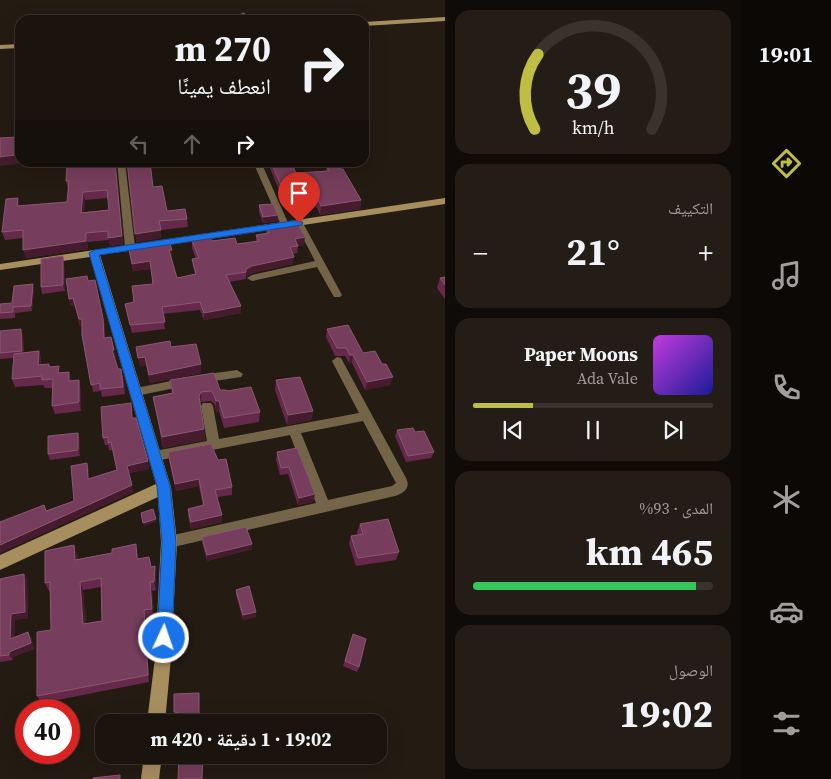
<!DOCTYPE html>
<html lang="ar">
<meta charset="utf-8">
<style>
:root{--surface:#1b140e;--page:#241d17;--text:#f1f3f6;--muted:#a09e9e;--line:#39332e;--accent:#bebf42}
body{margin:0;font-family:"Source Serif 4","Noto Naskh Arabic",serif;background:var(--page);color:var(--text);direction:rtl;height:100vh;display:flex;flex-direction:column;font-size:19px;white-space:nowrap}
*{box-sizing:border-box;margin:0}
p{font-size:16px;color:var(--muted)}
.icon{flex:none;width:28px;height:28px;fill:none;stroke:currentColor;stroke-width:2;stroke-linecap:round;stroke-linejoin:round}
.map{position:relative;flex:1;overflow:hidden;direction:ltr}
.drawer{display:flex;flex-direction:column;gap:10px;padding:10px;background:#0f0b08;width:296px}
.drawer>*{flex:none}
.guide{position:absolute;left:15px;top:15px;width:354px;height:152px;border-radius:15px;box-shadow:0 5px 20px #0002,0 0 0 1px var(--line);direction:rtl;background:#1b140e;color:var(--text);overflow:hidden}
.speed{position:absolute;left:15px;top:699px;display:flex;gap:10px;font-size:25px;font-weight:700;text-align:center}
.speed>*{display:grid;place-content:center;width:65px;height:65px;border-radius:50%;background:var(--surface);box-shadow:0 5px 20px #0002,0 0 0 1px var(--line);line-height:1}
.speed .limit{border:8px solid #d22;background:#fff;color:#111}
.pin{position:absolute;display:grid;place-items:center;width:42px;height:42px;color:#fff;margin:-51px -21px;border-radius:50% 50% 50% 0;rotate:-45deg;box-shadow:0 0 5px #0007}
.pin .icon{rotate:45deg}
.me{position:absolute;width:55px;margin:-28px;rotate:3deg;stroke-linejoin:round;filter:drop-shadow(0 0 4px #0008)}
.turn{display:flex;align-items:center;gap:18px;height:105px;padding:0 15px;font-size:22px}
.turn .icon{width:65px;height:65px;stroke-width:2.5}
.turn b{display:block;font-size:35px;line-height:42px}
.lanes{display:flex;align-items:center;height:48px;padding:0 15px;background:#0003;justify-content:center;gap:25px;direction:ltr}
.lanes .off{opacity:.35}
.big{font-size:38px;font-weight:700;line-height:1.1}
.drawer .widget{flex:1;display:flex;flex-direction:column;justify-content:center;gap:8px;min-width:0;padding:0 18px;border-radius:15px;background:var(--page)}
.drawer .dial{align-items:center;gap:0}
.dial svg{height:130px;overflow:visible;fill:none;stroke:var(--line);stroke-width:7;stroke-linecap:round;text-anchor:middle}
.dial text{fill:var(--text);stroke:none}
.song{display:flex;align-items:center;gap:15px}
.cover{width:60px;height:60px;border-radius:8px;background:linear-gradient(135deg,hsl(290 70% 55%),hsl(240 70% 35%))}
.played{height:5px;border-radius:2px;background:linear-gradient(90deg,var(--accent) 25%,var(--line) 25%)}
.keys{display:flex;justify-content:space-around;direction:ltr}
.heat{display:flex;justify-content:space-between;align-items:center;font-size:28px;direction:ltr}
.charge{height:8px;border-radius:4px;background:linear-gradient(90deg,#34c759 93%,var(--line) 0)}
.trip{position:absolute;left:95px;top:714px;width:292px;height:50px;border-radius:15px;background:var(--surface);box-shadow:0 5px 20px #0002,0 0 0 1px var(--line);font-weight:700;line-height:50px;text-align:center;direction:rtl}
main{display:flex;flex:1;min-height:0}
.dock{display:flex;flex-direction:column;width:90px;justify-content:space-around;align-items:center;background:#0b0806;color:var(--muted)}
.dock .icon{width:35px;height:35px}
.dock .current{color:var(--accent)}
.dock b{font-size:22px;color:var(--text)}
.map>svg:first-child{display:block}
</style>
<main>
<nav class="dock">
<b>19:01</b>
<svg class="icon current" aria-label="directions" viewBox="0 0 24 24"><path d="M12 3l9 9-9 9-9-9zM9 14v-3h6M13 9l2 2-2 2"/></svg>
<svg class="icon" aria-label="music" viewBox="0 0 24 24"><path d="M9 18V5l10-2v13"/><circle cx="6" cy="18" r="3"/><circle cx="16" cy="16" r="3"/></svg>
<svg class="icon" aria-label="phone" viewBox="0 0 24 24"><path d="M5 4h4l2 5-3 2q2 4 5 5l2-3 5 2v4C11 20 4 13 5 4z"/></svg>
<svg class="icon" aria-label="climate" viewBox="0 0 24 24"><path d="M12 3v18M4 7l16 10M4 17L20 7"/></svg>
<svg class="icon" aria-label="car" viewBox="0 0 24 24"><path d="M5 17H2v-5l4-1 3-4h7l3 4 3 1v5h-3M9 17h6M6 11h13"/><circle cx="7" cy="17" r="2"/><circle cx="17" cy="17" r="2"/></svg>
<svg class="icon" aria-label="filters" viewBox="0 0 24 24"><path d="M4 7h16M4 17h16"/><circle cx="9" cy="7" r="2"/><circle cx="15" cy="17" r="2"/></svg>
</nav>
<section class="drawer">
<div class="widget dial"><svg viewBox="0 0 100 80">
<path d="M14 69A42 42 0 1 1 86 69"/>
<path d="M14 69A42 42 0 0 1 16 23" stroke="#bebf42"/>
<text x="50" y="56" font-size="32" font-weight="700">39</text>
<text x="50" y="72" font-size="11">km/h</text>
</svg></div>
<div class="widget"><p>التكييف</p>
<div class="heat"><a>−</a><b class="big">21°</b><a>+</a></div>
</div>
<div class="widget">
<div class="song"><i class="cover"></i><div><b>Paper Moons</b><p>Ada Vale</p></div></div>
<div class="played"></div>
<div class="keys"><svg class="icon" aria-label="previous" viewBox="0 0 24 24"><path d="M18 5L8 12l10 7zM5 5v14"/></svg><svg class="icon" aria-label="pause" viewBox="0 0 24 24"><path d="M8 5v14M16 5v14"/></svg><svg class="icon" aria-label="next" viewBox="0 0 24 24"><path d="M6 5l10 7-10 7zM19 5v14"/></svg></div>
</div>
<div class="widget"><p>المدى · 93%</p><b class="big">465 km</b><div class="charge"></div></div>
<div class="widget"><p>الوصول</p><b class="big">19:02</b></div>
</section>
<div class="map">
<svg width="445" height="779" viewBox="0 0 445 779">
<rect width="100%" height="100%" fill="#241b13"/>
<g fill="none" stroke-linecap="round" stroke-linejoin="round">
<!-- street -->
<path fill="#746548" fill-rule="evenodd" d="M 117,162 L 125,162 L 135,247 L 130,250 L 125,247 Z
M 253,162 L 261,162 L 289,225 L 288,227 L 282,227 L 281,225 Z
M 299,220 L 303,223 L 342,295 L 340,297 L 334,297 L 317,267 L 252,281 L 247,278 L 252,275 L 315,261 L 295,223 Z
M 337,357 L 341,358 L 406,478 C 411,488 404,493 395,496 L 169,548 L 164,546 L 162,542 L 164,538 L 169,536 L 316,503 L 290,435 L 155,461 L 151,460 L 149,456 L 151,452 L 155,451 L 207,441 L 201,406 L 203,403 L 211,403 L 213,406 L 219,439 L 359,413 L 332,361 ZM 363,421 L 396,483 L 392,486 L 328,500 L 301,433 Z
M 237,370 L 243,374 L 241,377 L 201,383 L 195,379 L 201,375 Z
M 186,378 L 190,379 L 192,382 L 190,385 L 136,396 L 132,395 L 130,392 L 132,389 L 136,388 Z"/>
<!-- secondary -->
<path fill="#a78e5e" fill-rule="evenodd" d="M 445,17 L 445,21 L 364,26 L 364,22 Z
M 20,44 L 20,48 L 0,49 L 0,45 Z
M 445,198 L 445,204 L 100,255 L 171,487 L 177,542 L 171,658 L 165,722 L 147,722 L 155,658 L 161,542 L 158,497 L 0,570 L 0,555 L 156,484 L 90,257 L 0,270 L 0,264 Z
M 144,755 L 162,755 L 159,779 L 141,779 Z"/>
</g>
<!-- wall -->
<path fill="#67294b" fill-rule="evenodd" d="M 115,162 L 123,244 L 110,246 L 109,240 L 87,242 L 88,249 L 26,258 L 23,238 L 5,240 L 2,232 L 20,206 L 67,202 L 68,189 L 66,181 ZM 108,198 L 109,210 L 84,212 L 85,200 Z
M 270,162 L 291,162 L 296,173 L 326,171 L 327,168 L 361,200 L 360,209 L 320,215 L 312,195 L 282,198 L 270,168 Z
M 153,187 L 167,211 L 187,219 L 188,227 L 161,230 L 161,238 L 136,242 Z
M 259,205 L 278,215 L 277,221 L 263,223 L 259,212 Z
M 266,225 L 291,226 L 304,245 L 298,246 L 297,253 L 293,254 L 293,264 L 252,273 L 246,276 L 246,279 L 229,282 L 241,306 L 241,313 L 204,320 L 200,310 L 163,314 L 165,329 L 132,333 L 125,304 L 134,302 L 153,284 L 151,269 L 133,271 L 128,245 L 172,250 L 172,257 L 171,258 L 177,278 L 195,274 L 193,266 L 192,259 L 196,259 L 192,248 L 192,241 L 212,241 L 237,244 L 256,242 L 256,235 L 266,234 Z
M 64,263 L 65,291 L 42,294 L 41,287 Z
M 445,277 L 445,299 L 437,288 L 440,278 Z
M 88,281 L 105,325 L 105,338 L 116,357 L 114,358 L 118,369 L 123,376 L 125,394 L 102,397 L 101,391 L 93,392 L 82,327 L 80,327 L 75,306 L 71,306 L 69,299 Z
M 34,290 L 32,311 L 15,313 L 15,318 L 0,319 L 0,304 L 12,303 Z
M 327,329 L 363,353 L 390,385 L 365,390 L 352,363 L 349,363 L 345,356 L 335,356 L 326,337 Z
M 0,331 L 23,335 L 24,353 L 39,351 L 41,360 L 41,365 L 49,364 L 50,367 L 71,380 L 71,381 L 81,389 L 81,411 L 55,414 L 52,406 L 53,388 L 45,388 L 43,385 L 15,387 L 12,379 L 14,358 L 0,359 Z
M 136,347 L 171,347 L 201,373 L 150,383 L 146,365 L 140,366 Z
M 170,380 L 227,391 L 260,412 L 259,422 L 224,428 L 219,411 L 216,412 L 215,405 L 211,401 L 201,402 L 200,404 L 204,429 L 205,440 L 163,448 L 155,407 L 153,397 L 172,393 Z
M 276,380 L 313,411 L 311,420 L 287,425 L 275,390 Z
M 133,418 L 149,469 L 129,473 L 133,492 L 0,553 L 0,522 L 46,511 L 74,501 L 87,463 L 89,470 L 89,479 L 117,470 L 113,450 L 109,450 L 108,445 L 105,445 L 103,438 Z
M 397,430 L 415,432 L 434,452 L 431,458 L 406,462 L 395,436 Z
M 80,439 L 80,456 L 50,460 L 48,454 Z
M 168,452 L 232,487 L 232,495 L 217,497 L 222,522 L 191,529 L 188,516 L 188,509 L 203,506 L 199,486 L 176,491 L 169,460 Z
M 277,452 L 315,494 L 313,502 L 298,505 L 288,474 L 280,475 L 276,460 Z
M 360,524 L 399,552 L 396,560 L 356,566 L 349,544 L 351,536 L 358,535 L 357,532 Z
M 202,537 L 252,549 L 207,561 L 202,542 Z
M 136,544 L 138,558 L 151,567 L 156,575 L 156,590 L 152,591 L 154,617 L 145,618 L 149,682 L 42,703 L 37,696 L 51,630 L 50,591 L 49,591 L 45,583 L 78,555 L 78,559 L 112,553 ZM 101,587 L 102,621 L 86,624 L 83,590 Z
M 24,574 L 27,580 L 28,618 L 15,620 L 14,638 L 31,637 L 34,649 L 13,657 L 13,660 L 0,662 L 0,579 Z
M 236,590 L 256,617 L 243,620 L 236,595 Z
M 353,634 L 359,667 L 357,672 L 343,666 Z
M 199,693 L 199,698 L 176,718 L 175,718 L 174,712 Z"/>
<!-- shaded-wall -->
<path fill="#461b2e" d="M 17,137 L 20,145 L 18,164 L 0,166 L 0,157 Z
M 115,162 L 123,244 L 110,246 L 108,238 Z
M 83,192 L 85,200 L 83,221 L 81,213 Z
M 18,198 L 20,206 L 17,206 Z
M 361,200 L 360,209 L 320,215 L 321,206 Z
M 278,215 L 277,221 L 263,223 L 263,217 Z
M 161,230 L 161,238 L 136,242 L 135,234 Z
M 86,233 L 88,249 L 26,258 L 23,250 Z
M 305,237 L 304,245 L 294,246 L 295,239 Z
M 169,250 L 172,250 L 172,257 L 169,258 Z
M 63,256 L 64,263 L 65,291 L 63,285 Z
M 294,257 L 293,264 L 252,273 L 246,276 L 246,269 L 252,266 Z
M 150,261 L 151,269 L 133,271 L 132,264 Z
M 33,284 L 34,290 L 32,311 L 31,306 Z
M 73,298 L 75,306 L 71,306 L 69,299 Z
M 241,306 L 241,313 L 204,320 L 204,313 Z
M 103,318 L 105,325 L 106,346 L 104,338 Z
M 79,319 L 82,319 L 83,327 L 80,327 Z
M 21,329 L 23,335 L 24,357 L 22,351 Z
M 112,350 L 114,350 L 116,357 L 113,358 Z
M 39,351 L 41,360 L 40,373 L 38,365 Z
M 350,355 L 353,355 L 352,363 L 349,363 Z
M 145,357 L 146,365 L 140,366 L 138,358 Z
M 201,364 L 201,373 L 150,383 L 149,375 Z
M 69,372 L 71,380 L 71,390 L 69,381 Z
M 393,377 L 390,385 L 365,390 L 367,382 Z
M 79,380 L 81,389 L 81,411 L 79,402 Z
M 201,392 L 201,402 L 199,406 L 199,396 Z
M 216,401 L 219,401 L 219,411 L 216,412 Z
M 313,411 L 311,420 L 287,425 L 288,415 Z
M 204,429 L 205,440 L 163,448 L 162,437 Z
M 78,433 L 80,439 L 80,456 L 78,450 Z
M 148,461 L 149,469 L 129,473 L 127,466 Z
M 87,463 L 89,470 L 90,486 L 88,479 Z
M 199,479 L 199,486 L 176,491 L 175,484 Z
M 132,485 L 133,492 L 0,553 L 0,545 Z
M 315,494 L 313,502 L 298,505 L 299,498 Z
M 222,515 L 222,522 L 191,529 L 191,522 Z
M 156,519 L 156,522 L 144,526 L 143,523 Z
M 252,544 L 252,549 L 207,561 L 207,555 Z
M 74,545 L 78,555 L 78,569 L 75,560 Z
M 155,566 L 156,575 L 156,590 L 154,582 Z
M 24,574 L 27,580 L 28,618 L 15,620 L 14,645 L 10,639 L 11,614 Z
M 80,582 L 83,590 L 87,633 L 83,624 Z
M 150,582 L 152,591 L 154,617 L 152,609 Z
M 144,610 L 145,618 L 149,682 L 148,675 Z
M 256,612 L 256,617 L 243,620 L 243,615 Z
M 28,632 L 31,637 L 34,649 L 13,657 L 13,660 L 9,655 L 9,652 Z"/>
<!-- building -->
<path fill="#763e5c" stroke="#895871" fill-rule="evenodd" d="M 244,13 L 247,20 L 238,20 L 236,16 Z
M 17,137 L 15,155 L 0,157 L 0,138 Z
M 67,162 L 115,162 L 122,236 L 108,238 L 108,231 L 86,233 L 86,241 L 23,250 L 23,230 L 2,232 L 6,199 L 18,198 L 17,206 L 67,202 L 69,181 L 66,181 ZM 107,190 L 109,210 L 81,213 L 83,192 Z
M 127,162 L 150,162 L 153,187 L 162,186 L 167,211 L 185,209 L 187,219 L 159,221 L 161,230 L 135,234 Z
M 271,162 L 291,162 L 296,173 L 329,171 L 327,168 L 338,167 L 340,169 L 343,169 L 361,200 L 321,206 L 313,187 L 283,190 Z
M 273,204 L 278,215 L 263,217 L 259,205 Z
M 289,222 L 291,226 L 299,225 L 305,237 L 295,239 L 298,246 L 290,247 L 294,257 L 252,266 L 246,269 L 246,272 L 226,275 L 241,306 L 204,313 L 200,302 L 162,307 L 165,322 L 130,325 L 125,304 L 134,302 L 132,286 L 153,284 L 150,261 L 132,264 L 128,245 L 169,241 L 172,250 L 169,250 L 177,278 L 196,274 L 192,259 L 199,258 L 192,241 L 210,238 L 212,241 L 235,238 L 237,244 L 259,241 L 256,235 L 269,233 L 266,225 Z
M 63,256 L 63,285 L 41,287 L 41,259 Z
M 87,276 L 88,281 L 95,280 L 103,318 L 104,338 L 111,337 L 114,350 L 112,350 L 118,369 L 121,369 L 123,387 L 100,389 L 100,383 L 91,385 L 82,335 L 82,319 L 79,319 L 73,298 L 69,299 L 66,279 Z
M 445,277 L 445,285 L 440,278 Z
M 33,284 L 31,306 L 13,307 L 13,312 L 0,313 L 0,304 L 12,303 L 14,286 Z
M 348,325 L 363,353 L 375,351 L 382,364 L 386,364 L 393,377 L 367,382 L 353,355 L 350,355 L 346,348 L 337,348 L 327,329 Z
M 21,329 L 22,351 L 0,353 L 0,331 Z
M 170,341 L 171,347 L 196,344 L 201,364 L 149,375 L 145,357 L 138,358 L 136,347 Z
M 39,351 L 38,365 L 49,364 L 49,367 L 59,366 L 58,373 L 69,372 L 69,381 L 79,380 L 79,402 L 52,406 L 53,379 L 42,380 L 42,376 L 12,379 L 14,354 Z
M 214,373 L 220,390 L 226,390 L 227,391 L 251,387 L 260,412 L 224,418 L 219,401 L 216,401 L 214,395 L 211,391 L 201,392 L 199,396 L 204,429 L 162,437 L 153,397 L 173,393 L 170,380 Z
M 300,377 L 313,411 L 288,415 L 276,380 Z
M 131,403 L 132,418 L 136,418 L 148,461 L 127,466 L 132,485 L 0,545 L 0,522 L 44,505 L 46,511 L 74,501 L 71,466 L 87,463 L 88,479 L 117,470 L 111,442 L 108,443 L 108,437 L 103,438 L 101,407 Z
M 413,428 L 415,432 L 424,431 L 434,452 L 408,456 L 397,430 Z
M 78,433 L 78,450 L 48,454 L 48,436 Z
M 211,444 L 218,460 L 226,459 L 232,487 L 215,490 L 222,515 L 191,522 L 188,509 L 204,505 L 199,479 L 175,484 L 168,452 Z
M 297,448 L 315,494 L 299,498 L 289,467 L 281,468 L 277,452 Z
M 153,509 L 156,519 L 143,523 L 141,513 Z
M 388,519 L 399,552 L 358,558 L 351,536 L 363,534 L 360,524 Z
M 246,527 L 252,544 L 207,555 L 202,537 Z
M 136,544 L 137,559 L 149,557 L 151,567 L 155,566 L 154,582 L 150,582 L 152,609 L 144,610 L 148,675 L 37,696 L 37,632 L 51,630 L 50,582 L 45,583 L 45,551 L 74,545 L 75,560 L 112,553 L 112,549 ZM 101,578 L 102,621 L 83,624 L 80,582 Z
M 24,574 L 25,612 L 11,614 L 10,639 L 28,632 L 31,643 L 9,652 L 9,655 L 0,656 L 0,579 Z
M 249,586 L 256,612 L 243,615 L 236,590 Z
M 353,634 L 366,639 L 359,667 L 345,661 Z
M 199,693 L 199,722 L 176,722 L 177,712 L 174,712 L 174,694 Z
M 179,755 L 203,755 L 202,779 L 178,779 Z
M 120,775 L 120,779 L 93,779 L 93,778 Z"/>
<!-- route -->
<path fill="#1a73e8" stroke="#114b97" d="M 299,220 L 303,223 L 302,225 L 99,255 L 170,486 L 176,542 L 172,638 L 170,644 L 164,646 L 159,644 L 157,638 L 162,542 L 157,486 L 89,253 L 94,250 Z"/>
</svg>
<div class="speed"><div class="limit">40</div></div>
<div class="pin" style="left:299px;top:223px;background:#d93025"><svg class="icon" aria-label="arrive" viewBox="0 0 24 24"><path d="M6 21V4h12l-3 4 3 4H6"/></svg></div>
<svg class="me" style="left:164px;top:638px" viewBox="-20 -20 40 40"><circle r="17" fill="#1a73e8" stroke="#fff" stroke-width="3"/><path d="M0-11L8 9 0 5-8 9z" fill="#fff"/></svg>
<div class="trip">19:02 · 1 دقيقة · 420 m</div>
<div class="guide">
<div class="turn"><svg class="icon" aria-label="right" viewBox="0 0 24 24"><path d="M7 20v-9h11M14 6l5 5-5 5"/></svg><div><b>270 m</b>انعطف يمينًا</div></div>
<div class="lanes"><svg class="icon off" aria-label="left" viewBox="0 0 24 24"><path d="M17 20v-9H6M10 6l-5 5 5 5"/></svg><svg class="icon off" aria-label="ahead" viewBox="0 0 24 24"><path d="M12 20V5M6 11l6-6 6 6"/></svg><svg class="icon" aria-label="right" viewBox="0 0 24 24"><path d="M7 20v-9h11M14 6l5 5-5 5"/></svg></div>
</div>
</div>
</main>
